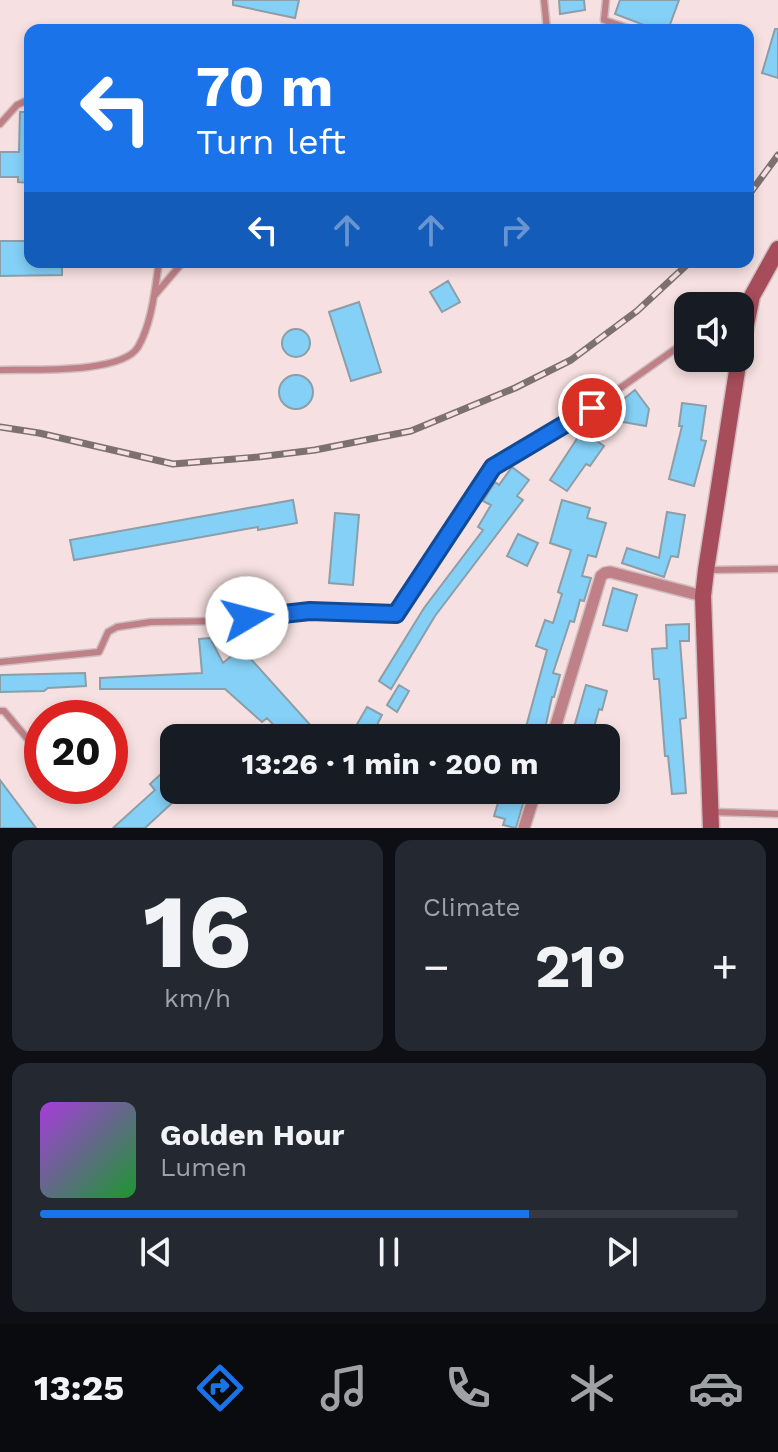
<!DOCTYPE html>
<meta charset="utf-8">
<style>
:root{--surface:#171b24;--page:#242831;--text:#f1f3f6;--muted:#9ea1a6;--line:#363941;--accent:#1a73e8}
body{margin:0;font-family:"Work Sans",sans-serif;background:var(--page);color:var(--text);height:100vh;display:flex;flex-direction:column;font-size:30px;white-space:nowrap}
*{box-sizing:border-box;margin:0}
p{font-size:26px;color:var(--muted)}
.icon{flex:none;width:44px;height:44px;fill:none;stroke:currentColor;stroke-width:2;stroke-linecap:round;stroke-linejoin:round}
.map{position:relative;height:828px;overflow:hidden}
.side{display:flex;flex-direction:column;gap:12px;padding:12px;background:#0d0f14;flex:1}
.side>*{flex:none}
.hud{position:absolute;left:24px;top:24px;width:730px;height:244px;border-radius:16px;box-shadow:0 4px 12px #0003;background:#1a73e8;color:#fff;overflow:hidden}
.buttons{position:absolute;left:674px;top:292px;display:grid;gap:16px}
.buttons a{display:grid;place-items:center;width:80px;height:80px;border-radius:16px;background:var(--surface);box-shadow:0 4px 12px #0003;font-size:40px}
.speed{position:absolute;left:24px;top:700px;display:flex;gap:16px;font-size:40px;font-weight:700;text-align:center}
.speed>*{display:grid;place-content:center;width:104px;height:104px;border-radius:50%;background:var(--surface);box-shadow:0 4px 12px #0003;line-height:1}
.speed .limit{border:12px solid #d22;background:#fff;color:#111}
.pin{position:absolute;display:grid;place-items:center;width:68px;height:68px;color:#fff;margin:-34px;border:4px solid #fff;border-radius:50%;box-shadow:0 2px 8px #0007}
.me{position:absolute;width:88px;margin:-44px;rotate:82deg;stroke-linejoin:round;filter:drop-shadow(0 0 6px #0008)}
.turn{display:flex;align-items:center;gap:28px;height:168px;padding:0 40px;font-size:36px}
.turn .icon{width:104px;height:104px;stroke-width:2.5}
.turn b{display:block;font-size:56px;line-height:68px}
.lanes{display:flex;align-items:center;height:76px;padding:0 40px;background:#0003;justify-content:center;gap:40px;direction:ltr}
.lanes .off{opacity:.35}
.big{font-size:60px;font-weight:700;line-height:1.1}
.side .widget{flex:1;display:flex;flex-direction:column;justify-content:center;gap:12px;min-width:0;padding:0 28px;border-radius:16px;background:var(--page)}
.side .dial{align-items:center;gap:0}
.dial b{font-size:104px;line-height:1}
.song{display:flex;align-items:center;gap:24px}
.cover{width:96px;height:96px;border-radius:12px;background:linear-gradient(135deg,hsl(280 70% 55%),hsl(130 70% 35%))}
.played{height:8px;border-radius:4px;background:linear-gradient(90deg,var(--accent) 70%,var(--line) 70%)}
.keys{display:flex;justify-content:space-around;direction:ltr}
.heat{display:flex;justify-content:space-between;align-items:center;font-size:44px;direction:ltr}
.side .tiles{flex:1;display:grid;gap:12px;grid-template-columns:1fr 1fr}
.widget:last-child{grid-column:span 2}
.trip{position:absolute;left:160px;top:724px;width:460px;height:80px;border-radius:16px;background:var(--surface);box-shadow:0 4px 12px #0003;font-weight:700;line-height:80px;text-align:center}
.menu{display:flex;height:128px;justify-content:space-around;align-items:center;background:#090b0e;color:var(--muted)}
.menu .icon{width:56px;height:56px}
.menu .active{color:var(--accent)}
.menu b{font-size:36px;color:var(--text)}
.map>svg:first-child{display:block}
</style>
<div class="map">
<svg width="778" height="828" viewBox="0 0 778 828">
<rect width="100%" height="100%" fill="#f6e0e1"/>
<!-- building -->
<path fill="#84d0f6" stroke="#8c9ea7" stroke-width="2" d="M 233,0 L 299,0 L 295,18 L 233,5 Z
M 559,0 L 584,0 L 585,10 L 560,14 Z
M 620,0 L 679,0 L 668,30 L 657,30 L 615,14 Z
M 775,29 L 778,29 L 778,78 L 762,73 Z
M 20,112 L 30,112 L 30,183 L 18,182 L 18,177 L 0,177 L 0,152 L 19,152 Z
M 0,241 L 30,241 L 30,262 L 62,262 L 62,275 L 0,276 Z
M 448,281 L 460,302 L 442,312 L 430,292 Z
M 359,302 L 381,372 L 351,381 L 329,312 Z
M282 343a14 14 0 1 1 28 0a14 14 0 1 1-28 0Z
M279 392a17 17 0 1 1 34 0a17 17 0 1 1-34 0Z
M 635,390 L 649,409 L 646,426 L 612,420 L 606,413 Z
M 682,403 L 706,406 L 701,440 L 706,441 L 694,486 L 669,479 L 682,426 L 679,426 Z
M 582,431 L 604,446 L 590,466 L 586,464 L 567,491 L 550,480 Z
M 512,467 L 529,480 L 517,496 L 523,500 L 435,616 L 391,689 L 379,681 L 424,608 L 483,530 L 478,527 L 491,505 L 483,501 L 495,482 L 499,485 Z
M 293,500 L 297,523 L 258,530 L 258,527 L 74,560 L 70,540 Z
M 562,500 L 590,508 L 587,518 L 606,523 L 596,557 L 588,555 L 582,576 L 591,578 L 584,601 L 580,600 L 574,622 L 570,621 L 553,673 L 560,675 L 554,697 L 552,697 L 543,738 L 523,738 L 547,650 L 536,646 L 545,620 L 553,623 L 562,594 L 558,592 L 571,550 L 550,543 Z
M 667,512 L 685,515 L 678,557 L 671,556 L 664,577 L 622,563 L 627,548 L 659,558 Z
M 335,513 L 359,515 L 353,585 L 329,583 Z
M 518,534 L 538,543 L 527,566 L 507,556 Z
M 613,588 L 637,595 L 627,631 L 603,625 Z
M 689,624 L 689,641 L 680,641 L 686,718 L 680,719 L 686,793 L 672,794 L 668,756 L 665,756 L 659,679 L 654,679 L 652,649 L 667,648 L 666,625 Z
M 210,638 L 223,663 L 241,648 L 322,738 L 286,738 L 267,718 L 262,722 L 225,689 L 100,689 L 100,678 L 202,673 L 199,639 Z
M 85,673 L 86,686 L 48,688 L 44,691 L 0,692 L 0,675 Z
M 399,685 L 409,691 L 397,712 L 387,705 Z
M 586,685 L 607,691 L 602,710 L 599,709 L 591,738 L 571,738 Z
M 367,707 L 382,715 L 374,731 L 371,729 L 366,738 L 349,738 Z
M 174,762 L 174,790 L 186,790 L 145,828 L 113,828 L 155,790 L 150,784 Z
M 0,780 L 36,828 L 0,828 Z
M 501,793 L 524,800 L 516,828 L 503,825 L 505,819 L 494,816 Z"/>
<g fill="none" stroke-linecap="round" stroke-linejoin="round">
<!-- lane casing -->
<g stroke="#d0bdbd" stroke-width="9">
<path id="lane" d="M 544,0 L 547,30
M 606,0 L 604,20 L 634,30
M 0,124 L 17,105 L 30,99
M 154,296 L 183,262
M 737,306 L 749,298
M 0,370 C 31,369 122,374 138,347 C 152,323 155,289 159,262
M 709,570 L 778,569
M 0,662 L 99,652 L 108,632 L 117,627 L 151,622 L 224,621 L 293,611 L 327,610 L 396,614 L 493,467 L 592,408 L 688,340
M 0,711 L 4,711 L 42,756
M 68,786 L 75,795
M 713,812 L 778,814"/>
</g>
<!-- street casing -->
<g stroke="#d0bdbd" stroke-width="14">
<path id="street" d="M 552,738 L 601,576 L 605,573 L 610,572 L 703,596
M 524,828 L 536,790"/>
</g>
<!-- secondary casing -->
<g stroke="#d0bdbd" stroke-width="19">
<path id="secondary" d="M 740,355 L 752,296 L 778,249
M 711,828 L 703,596 L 706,570 L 739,358"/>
</g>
<!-- lane -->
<use href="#lane" stroke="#bf8087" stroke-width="6"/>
<!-- street -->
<use href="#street" stroke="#bf8087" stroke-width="11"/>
<!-- secondary -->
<use href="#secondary" stroke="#a64c5a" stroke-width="16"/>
<!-- rail casing -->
<g stroke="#7d7071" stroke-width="7">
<path id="rail" d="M 748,196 L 778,155
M 0,427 L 39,433 L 173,464 L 258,457 L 315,450 L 411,431 L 515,388 L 571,360 L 637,311 L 690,262"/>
</g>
<!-- rail -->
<use href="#rail" stroke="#f6e0e1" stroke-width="4" stroke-dasharray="12" stroke-linecap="butt"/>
</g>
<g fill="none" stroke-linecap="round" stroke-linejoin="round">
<!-- route casing -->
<g stroke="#114b97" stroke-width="20">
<path id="route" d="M 247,618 L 310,611 L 396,614 L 493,467 L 592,408"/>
</g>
<!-- route -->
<use href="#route" stroke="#1a73e8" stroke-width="14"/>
</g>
</svg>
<div class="buttons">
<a><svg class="icon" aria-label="sound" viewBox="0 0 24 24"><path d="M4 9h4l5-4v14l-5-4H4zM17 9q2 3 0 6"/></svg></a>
</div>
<div class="speed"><div class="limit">20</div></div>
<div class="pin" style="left:592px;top:408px;background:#d93025"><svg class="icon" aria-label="arrive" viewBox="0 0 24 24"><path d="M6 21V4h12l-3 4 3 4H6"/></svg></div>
<svg class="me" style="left:247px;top:618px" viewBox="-20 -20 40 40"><circle r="19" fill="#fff"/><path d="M0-13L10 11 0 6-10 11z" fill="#1a73e8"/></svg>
<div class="trip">13:26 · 1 min · 200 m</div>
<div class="hud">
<div class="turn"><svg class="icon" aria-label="left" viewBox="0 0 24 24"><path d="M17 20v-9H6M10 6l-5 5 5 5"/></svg><div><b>70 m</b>Turn left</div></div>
<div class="lanes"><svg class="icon" aria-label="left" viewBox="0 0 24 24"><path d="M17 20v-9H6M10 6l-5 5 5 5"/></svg><svg class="icon off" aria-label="ahead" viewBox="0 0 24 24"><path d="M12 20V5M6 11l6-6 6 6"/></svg><svg class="icon off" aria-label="ahead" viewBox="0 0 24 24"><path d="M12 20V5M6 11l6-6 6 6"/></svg><svg class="icon off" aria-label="right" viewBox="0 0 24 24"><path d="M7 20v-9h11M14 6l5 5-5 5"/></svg></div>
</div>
</div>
<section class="side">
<div class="tiles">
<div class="widget dial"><b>16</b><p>km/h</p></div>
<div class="widget"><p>Climate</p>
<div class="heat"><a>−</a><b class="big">21°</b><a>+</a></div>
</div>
<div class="widget">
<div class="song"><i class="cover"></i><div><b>Golden Hour</b><p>Lumen</p></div></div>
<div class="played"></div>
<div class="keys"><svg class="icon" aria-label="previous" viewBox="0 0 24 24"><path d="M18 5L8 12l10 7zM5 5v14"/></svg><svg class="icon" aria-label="pause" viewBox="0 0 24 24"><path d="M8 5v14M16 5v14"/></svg><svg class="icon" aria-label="next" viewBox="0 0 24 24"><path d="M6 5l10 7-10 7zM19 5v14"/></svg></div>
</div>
</div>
</section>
<nav class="menu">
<b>13:25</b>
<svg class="icon active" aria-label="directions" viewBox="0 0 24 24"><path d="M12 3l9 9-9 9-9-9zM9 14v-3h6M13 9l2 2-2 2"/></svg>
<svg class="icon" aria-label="music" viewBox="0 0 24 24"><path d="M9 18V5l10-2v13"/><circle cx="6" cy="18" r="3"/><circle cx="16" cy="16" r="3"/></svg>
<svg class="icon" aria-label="phone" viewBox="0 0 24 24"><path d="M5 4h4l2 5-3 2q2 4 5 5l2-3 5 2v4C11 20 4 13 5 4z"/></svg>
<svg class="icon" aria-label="climate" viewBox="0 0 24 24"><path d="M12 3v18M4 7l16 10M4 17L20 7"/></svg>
<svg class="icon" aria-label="car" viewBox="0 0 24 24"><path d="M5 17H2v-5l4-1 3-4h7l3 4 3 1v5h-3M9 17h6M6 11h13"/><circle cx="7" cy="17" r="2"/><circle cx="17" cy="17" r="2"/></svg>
</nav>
